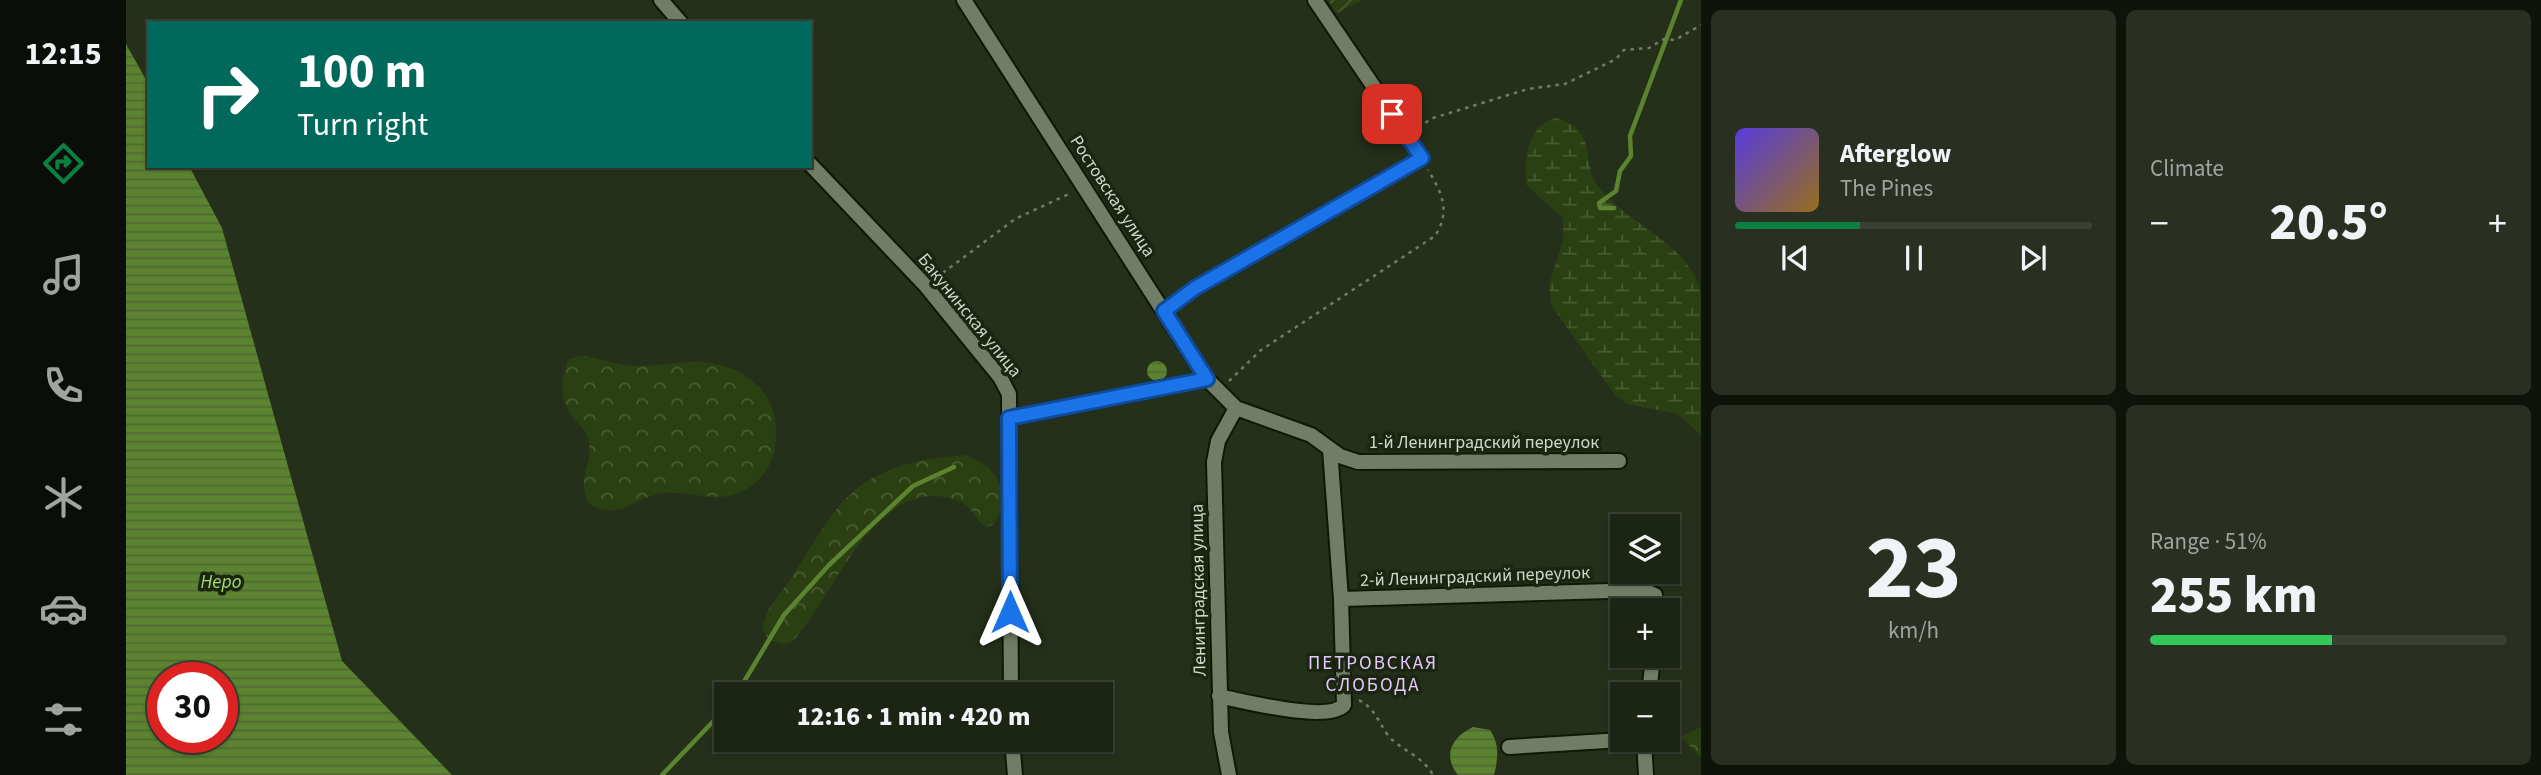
<!DOCTYPE html>
<meta charset="utf-8">
<style>
:root{--surface:#1c2414;--page:#293022;--text:#f1f3f6;--muted:#a0a4a0;--line:#3a4134;--accent:#0b8043}
body{margin:0;font-family:"Source Sans 3",sans-serif;background:var(--page);color:var(--text);height:100vh;display:flex;flex-direction:column;font-size:26px;white-space:nowrap}
*{box-sizing:border-box;margin:0}
p{font-size:23px;color:var(--muted)}
.icon{flex:none;width:38px;height:38px;fill:none;stroke:currentColor;stroke-width:2;stroke-linecap:round;stroke-linejoin:round}
.map{position:relative;flex:1;overflow:hidden}
.panel{display:flex;flex-direction:column;gap:10px;padding:10px;background:#0f140b;width:840px}
.panel>*{flex:none}
.top-card{position:absolute;left:21px;top:21px;width:665px;height:147px;border-radius:0px;box-shadow:0 2px 5px #0004,0 0 0 2px var(--line);background:#00695c;color:#fff;overflow:hidden}
.fabs{position:absolute;left:1484px;top:514px;display:grid;gap:14px}
.fabs a{display:grid;place-items:center;width:70px;height:70px;border-radius:0px;background:var(--surface);box-shadow:0 2px 5px #0004,0 0 0 2px var(--line);font-size:35px}
.speed{position:absolute;left:21px;top:662px;display:flex;gap:14px;font-size:35px;font-weight:700;text-align:center}
.speed>*{display:grid;place-content:center;width:91px;height:91px;border-radius:50%;background:var(--surface);box-shadow:0 2px 5px #0004,0 0 0 2px var(--line);line-height:1}
.speed .limit{border:10px solid #d22;background:#fff;color:#111}
.pin{position:absolute;display:grid;place-items:center;width:60px;height:60px;color:#fff;margin:-30px;border-radius:14px;box-shadow:0 4px 10px #0006}
.me{position:absolute;width:77px;margin:-38px;rotate:0deg;stroke-linejoin:round;filter:drop-shadow(0 0 5px #0008)}
.turn{display:flex;align-items:center;gap:24px;height:147px;padding:0 35px;font-size:32px}
.turn .icon{width:91px;height:91px;stroke-width:2.5}
.turn b{display:block;font-size:49px;line-height:60px}
.big{font-size:52px;font-weight:800;line-height:1.1}
.panel .card{flex:1;display:flex;flex-direction:column;justify-content:center;gap:10px;min-width:0;padding:0 24px;border-radius:10px;background:var(--page)}
.panel .dial{align-items:center;gap:0}
.dial b{font-size:91px;line-height:1}
.song{display:flex;align-items:center;gap:21px}
.cover{width:84px;height:84px;border-radius:10px;background:linear-gradient(135deg,hsl(250 70% 55%),hsl(40 70% 35%))}
.played{height:7px;border-radius:4px;background:linear-gradient(90deg,var(--accent) 35%,var(--line) 35%)}
.keys{display:flex;justify-content:space-around;direction:ltr}
.heat{display:flex;justify-content:space-between;align-items:center;font-size:38px;direction:ltr}
.charge{height:10px;border-radius:5px;background:linear-gradient(90deg,#34c759 51%,var(--line) 0)}
.panel .tiles{flex:1;display:grid;gap:10px;grid-template-columns:repeat(2,1fr)}
.trip{position:absolute;left:588px;top:682px;width:399px;height:70px;border-radius:0px;background:var(--surface);box-shadow:0 2px 5px #0004,0 0 0 2px var(--line);font-weight:800;line-height:70px;text-align:center}
main{display:flex;flex:1;min-height:0}
.tab-bar{display:flex;flex-direction:column;width:126px;justify-content:space-around;align-items:center;background:#0b0e08;color:var(--muted)}
.tab-bar .icon{width:49px;height:49px}
.tab-bar .active{color:var(--accent)}
.tab-bar b{font-size:32px;color:var(--text)}
.map>svg:first-child{display:block}
</style>
<main>
<nav class="tab-bar">
<b>12:15</b>
<svg class="icon active" aria-label="directions" viewBox="0 0 24 24"><path d="M12 3l9 9-9 9-9-9zM9 14v-3h6M13 9l2 2-2 2"/></svg>
<svg class="icon" aria-label="music" viewBox="0 0 24 24"><path d="M9 18V5l10-2v13"/><circle cx="6" cy="18" r="3"/><circle cx="16" cy="16" r="3"/></svg>
<svg class="icon" aria-label="phone" viewBox="0 0 24 24"><path d="M5 4h4l2 5-3 2q2 4 5 5l2-3 5 2v4C11 20 4 13 5 4z"/></svg>
<svg class="icon" aria-label="climate" viewBox="0 0 24 24"><path d="M12 3v18M4 7l16 10M4 17L20 7"/></svg>
<svg class="icon" aria-label="car" viewBox="0 0 24 24"><path d="M5 17H2v-5l4-1 3-4h7l3 4 3 1v5h-3M9 17h6M6 11h13"/><circle cx="7" cy="17" r="2"/><circle cx="17" cy="17" r="2"/></svg>
<svg class="icon" aria-label="filters" viewBox="0 0 24 24"><path d="M4 7h16M4 17h16"/><circle cx="9" cy="7" r="2"/><circle cx="15" cy="17" r="2"/></svg>
</nav>
<div class="map">
<svg width="1575" height="775" viewBox="0 0 1575 775">
<defs>
<pattern id="forest-crowns" width="20" height="18" patternUnits="userSpaceOnUse" patternTransform="scale(1.75)"><rect width="20" height="18" fill="#2b4012"/><path d="M2 6a3 3 0 1 1 6 0M12 15a3 3 0 1 1 6 0" fill="none" stroke="#495b33"/></pattern>
<pattern id="wetland-marsh" width="20" height="14" patternUnits="userSpaceOnUse" patternTransform="scale(1.75)"><rect width="20" height="14" fill="#2b4012"/><path d="M1 5h8M5 5V1M11 12h8M15 12V8" fill="none" stroke="#495b33"/></pattern>
<pattern id="garden-furrows" width="10" height="10" patternUnits="userSpaceOnUse" patternTransform="scale(1.75)"><rect width="10" height="10" fill="#2b4012"/><path d="M-1 1l2-2M0 10L10 0M9 11l2-2" fill="none" stroke="#495b33"/></pattern>
<pattern id="water-rules" width="6" height="5" patternUnits="userSpaceOnUse" patternTransform="scale(1.75)"><rect width="6" height="5" fill="#5c832f"/><path d="M0 2.5h6" fill="none" stroke="#506935"/></pattern>
</defs>
<rect width="100%" height="100%" fill="#25301a"/>
<!-- forest -->
<path fill="url(#forest-crowns)" d="M 454,356 C 472,356 488,365 506,366 C 527,367 549,362 570,362 C 623,363 659,398 648,451 C 644,473 627,489 606,495 C 583,501 560,490 537,493 C 504,498 498,521 463,504 C 449,472 469,466 462,439 C 461,432 455,427 450,421 C 432,401 434,383 442,360 Z
M 838,455 C 870,463 889,496 867,525 L 860,527 C 849,519 846,506 833,501 C 751,469 709,596 666,642 L 658,644 L 642,640 L 636,627 L 642,610 C 712,520 704,466 838,455 Z
M 1575,727 L 1575,757 L 1554,737 Z"/>
<!-- wetland -->
<path fill="url(#wetland-marsh)" d="M 1430,118 C 1476,132 1452,163 1475,190 C 1505,226 1562,243 1575,292 L 1575,435 L 1552,414 L 1501,404 L 1489,395 L 1425,305 L 1423,285 L 1437,241 L 1437,218 L 1401,186 C 1397,161 1401,125 1430,118 Z"/>
<!-- garden -->
<path fill="url(#garden-furrows)" d="M 1202,0 L 1236,0 L 1211,13 Z"/>
<!-- water -->
<path fill="url(#water-rules)" fill-rule="evenodd" d="M 0,44 L 23,85 L 23,166 L 63,166 L 96,228 L 216,661 L 326,775 L 0,775 ZM 37,677 L 96,677 L 96,737 L 37,737 Z
M1021 371a10 10 0 1 1 20 0a10 10 0 1 1-20 0Z
M 1347,727 L 1364,730 C 1374,745 1372,759 1368,775 L 1332,775 C 1316,755 1326,737 1347,727 Z"/>
<g fill="none" stroke-linecap="round" stroke-linejoin="round">
<!-- stream -->
<path stroke="#5c832f" stroke-width="4.5" d="M 1488,208 L 1474,208 L 1473,203 L 1490,191 L 1494,171 L 1505,156 L 1504,136 L 1555,0
M 610,695 L 658,615 L 703,565 L 787,486 L 828,467
M 536,775 L 600,708"/>
<!-- minor casing -->
<g stroke="#0e1804" stroke-width="18">
<path id="minor" d="M 535,0 L 555,23
M 838,0 L 1066,356 L 1081,379 L 1110,408 L 1185,435 L 1214,456 L 1232,462 L 1493,461
M 684,164 L 800,286 L 874,377 L 883,394 L 885,695
M 1038,311 L 1069,288 L 1296,158 L 1189,0
M 883,418 L 1081,379
M 1215,599 L 1518,590 L 1529,595 L 1530,611
M 1523,695 L 1527,656
M 1093,696 C 1116,701 1202,723 1218,705 L 1215,599 L 1204,449
M 886,740 L 889,775
M 1518,740 L 1520,775
M 1383,747 L 1496,740
M 1103,775 L 1095,732 L 1088,462 L 1092,441 L 1110,408"/>
</g>
<!-- path -->
<path stroke="#717b68" stroke-width="2.5" stroke-dasharray="3.5 5" stroke-linecap="butt" d="M 1292,127 L 1307,118 L 1402,89 L 1439,84 L 1490,59 L 1498,50 L 1523,48 L 1538,39 L 1549,40 L 1575,25
M 810,278 L 889,219 L 945,193
M 1103,381 L 1135,350 L 1309,236 C 1325,211 1316,193 1302,170
M 1233,700 C 1249,709 1251,719 1261,734 C 1274,751 1294,753 1307,775"/>
<!-- minor -->
<use href="#minor" stroke="#717e65" stroke-width="14"/>
</g>
<g fill="none" stroke-linecap="round" stroke-linejoin="round">
<!-- route casing -->
<g stroke="#114b97" stroke-width="18">
<path id="route" d="M 884,612 L 883,418 L 1081,379 L 1038,311 L 1069,288 L 1296,158 L 1266,114"/>
</g>
<!-- route -->
<use href="#route" stroke="#1a73e8" stroke-width="12"/>
</g>
<g text-anchor="middle" stroke-width="7" stroke-linejoin="round" paint-order="stroke">
<!-- street labels -->
<g font-size="18" fill="#d0d8ca" stroke="#1b2611">
<text transform="translate(987 196) rotate(57)" y="6">Ростовская улица</text>
<text transform="translate(844 315) rotate(51)" y="6">Бакунинская улица</text>
<text x="1358" y="448">1-й Ленинградский переулок</text>
<text transform="translate(1349 576) rotate(-2)" y="6">2-й Ленинградский переулок</text>
<text transform="translate(1072 590) rotate(-91)" y="6">Ленинградская улица</text>
</g>
<!-- water labels -->
<g font-size="19" font-style="italic" fill="#a6db6e" stroke="#1b2611">
<text x="95" y="588">Неро</text>
</g>
<!-- neighbourhood labels -->
<g font-size="19" letter-spacing="2" fill="#e7c8fe" stroke="#1b2611">
<text x="1247" y="669">ПЕТРОВСКАЯ<tspan x="1247" dy="22">СЛОБОДА</tspan></text>
</g>
</g>
</svg>
<div class="fabs">
<a><svg class="icon" aria-label="layers" viewBox="0 0 24 24"><path d="M12 4l9 5-9 5-9-5zM3 14l9 5 9-5"/></svg></a>
<a>+</a>
<a>−</a>
</div>
<div class="speed"><div class="limit">30</div></div>
<div class="pin" style="left:1266px;top:114px;background:#d93025"><svg class="icon" aria-label="arrive" viewBox="0 0 24 24"><path d="M6 21V4h12l-3 4 3 4H6"/></svg></div>
<svg class="me" style="left:884px;top:612px" viewBox="-20 -20 40 40"><path d="M0-17L14 15 0 8-14 15z" fill="#1a73e8" stroke="#fff" stroke-width="4"/></svg>
<div class="trip">12:16 · 1 min · 420 m</div>
<div class="top-card">
<div class="turn"><svg class="icon" aria-label="right" viewBox="0 0 24 24"><path d="M7 20v-9h11M14 6l5 5-5 5"/></svg><div><b>100 m</b>Turn right</div></div>
</div>
</div>
<section class="panel">
<div class="tiles">
<div class="card">
<div class="song"><i class="cover"></i><div><b>Afterglow</b><p>The Pines</p></div></div>
<div class="played"></div>
<div class="keys"><svg class="icon" aria-label="previous" viewBox="0 0 24 24"><path d="M18 5L8 12l10 7zM5 5v14"/></svg><svg class="icon" aria-label="pause" viewBox="0 0 24 24"><path d="M8 5v14M16 5v14"/></svg><svg class="icon" aria-label="next" viewBox="0 0 24 24"><path d="M6 5l10 7-10 7zM19 5v14"/></svg></div>
</div>
<div class="card"><p>Climate</p>
<div class="heat"><a>−</a><b class="big">20.5°</b><a>+</a></div>
</div>
<div class="card dial"><b>23</b><p>km/h</p></div>
<div class="card"><p>Range · 51%</p><b class="big">255 km</b><div class="charge"></div></div>
</div>
</section>
</main>
